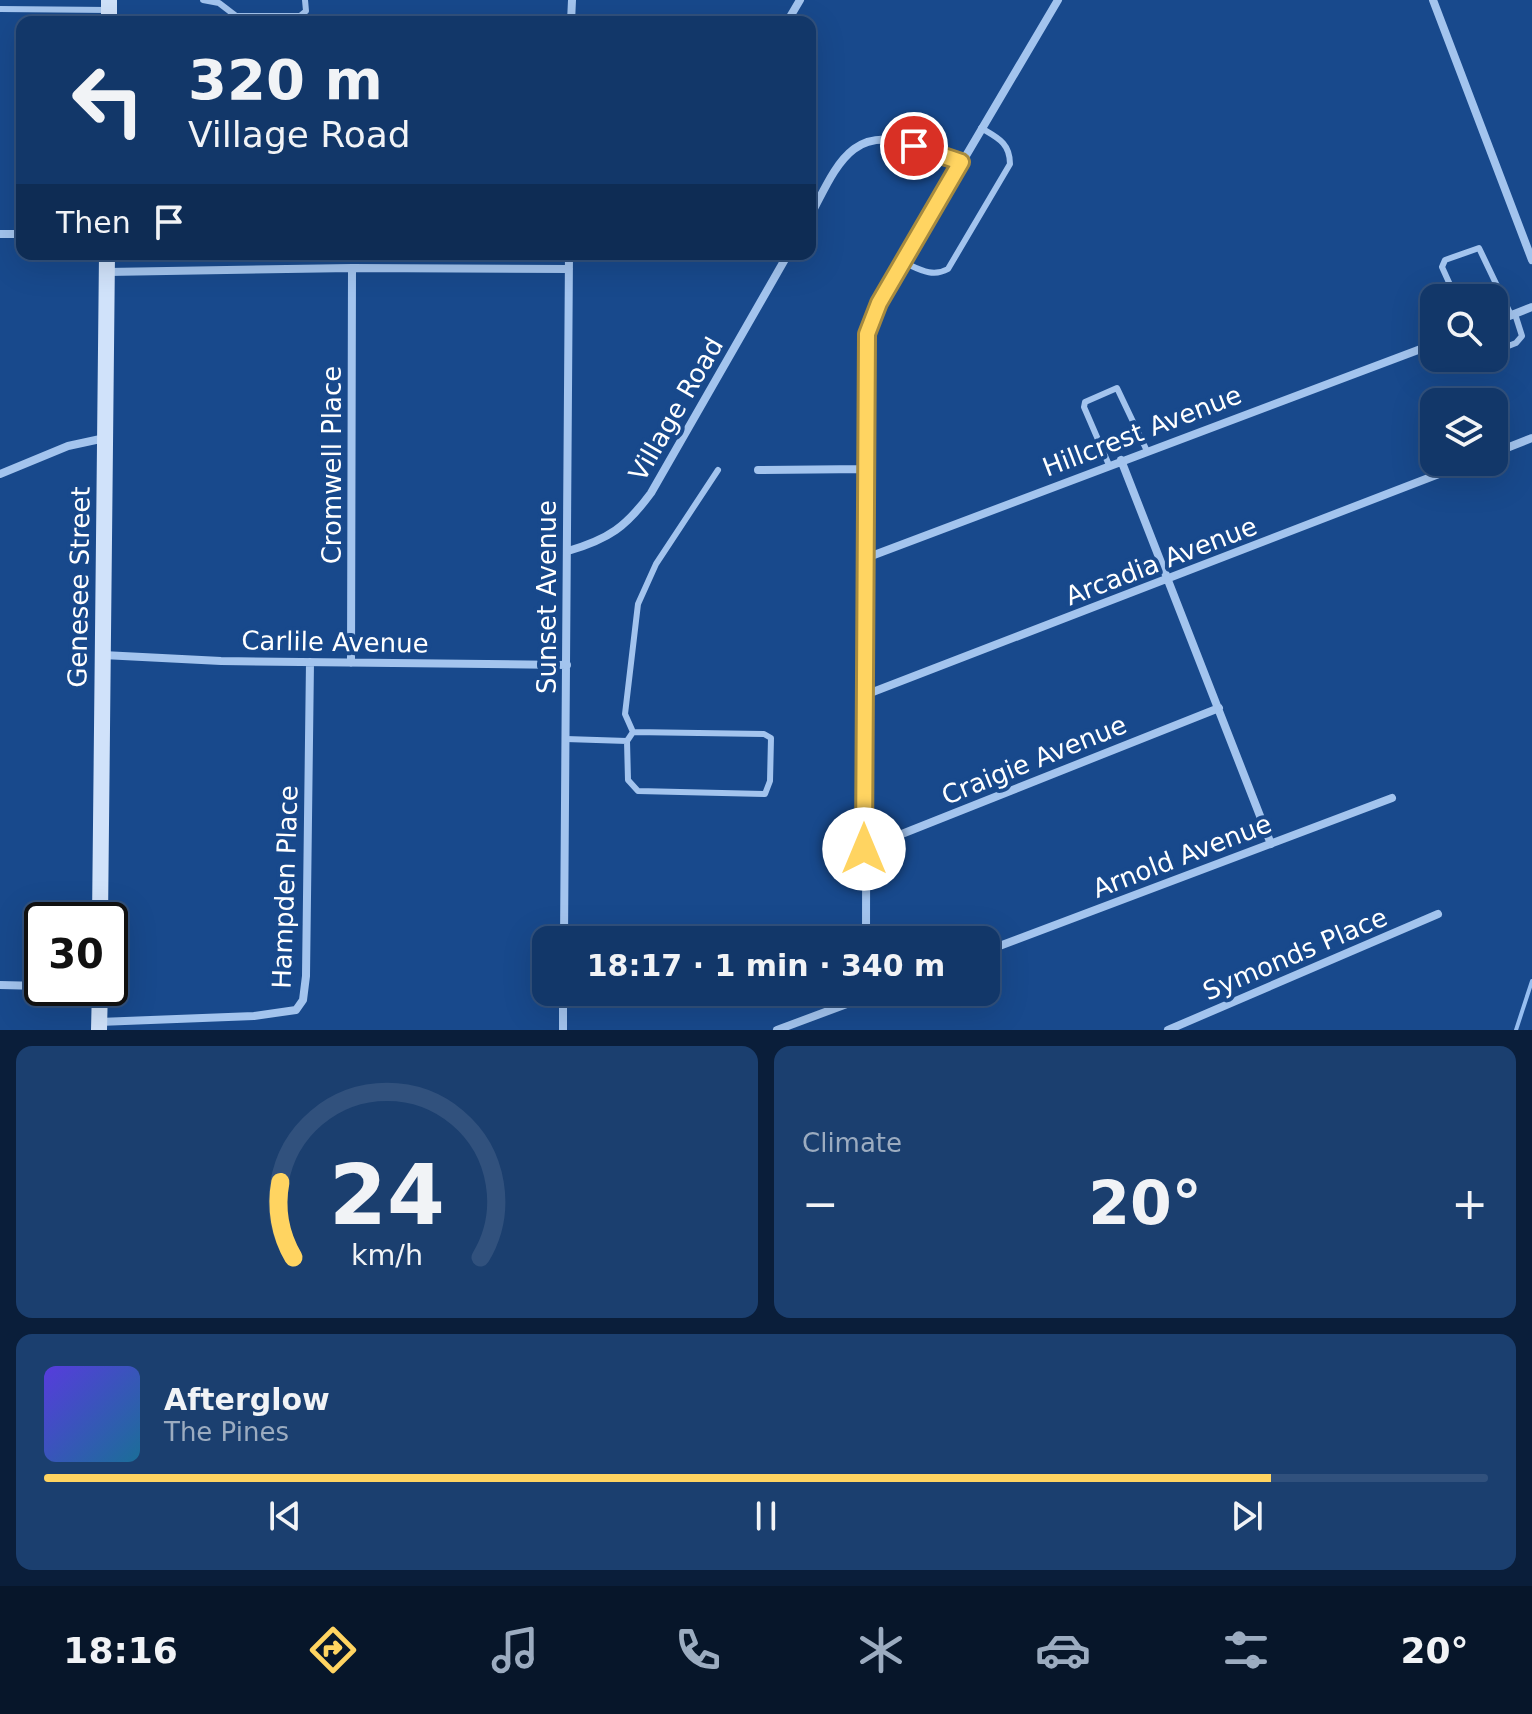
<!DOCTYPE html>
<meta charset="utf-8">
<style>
:root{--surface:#123769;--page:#1b3f6f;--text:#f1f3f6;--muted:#9cacc0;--line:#31517d;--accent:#ffd461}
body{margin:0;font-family:"DejaVu Sans",sans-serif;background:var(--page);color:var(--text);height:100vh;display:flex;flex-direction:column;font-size:30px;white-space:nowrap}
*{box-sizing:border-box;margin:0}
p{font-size:26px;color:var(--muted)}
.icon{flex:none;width:44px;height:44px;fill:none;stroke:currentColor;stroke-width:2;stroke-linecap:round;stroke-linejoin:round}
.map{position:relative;height:1030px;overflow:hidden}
.drawer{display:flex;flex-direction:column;gap:16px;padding:16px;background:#0a1e3a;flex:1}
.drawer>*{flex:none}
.top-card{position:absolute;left:16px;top:16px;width:800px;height:244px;border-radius:16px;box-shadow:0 8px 32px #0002,0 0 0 2px var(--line);background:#123769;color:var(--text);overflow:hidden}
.controls{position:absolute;left:1420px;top:284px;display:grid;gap:16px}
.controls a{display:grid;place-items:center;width:88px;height:88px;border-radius:16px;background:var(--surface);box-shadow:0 8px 32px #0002,0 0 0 2px var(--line);font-size:40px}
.speed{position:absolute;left:24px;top:902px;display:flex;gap:16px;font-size:40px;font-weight:700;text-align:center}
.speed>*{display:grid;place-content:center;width:104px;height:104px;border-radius:50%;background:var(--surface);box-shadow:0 8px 32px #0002,0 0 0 2px var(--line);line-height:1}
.speed .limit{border:4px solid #111;border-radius:12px;background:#fff;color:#111}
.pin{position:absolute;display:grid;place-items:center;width:68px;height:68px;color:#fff;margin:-34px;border:4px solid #fff;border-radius:50%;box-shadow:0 2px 8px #0007}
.me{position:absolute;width:88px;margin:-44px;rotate:0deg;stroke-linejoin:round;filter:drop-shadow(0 0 6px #0008)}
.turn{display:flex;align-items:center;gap:28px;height:168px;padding:0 40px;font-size:36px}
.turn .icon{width:104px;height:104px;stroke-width:2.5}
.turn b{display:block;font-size:56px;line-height:68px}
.then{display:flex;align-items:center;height:76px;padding:0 40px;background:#0003;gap:16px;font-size:30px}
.big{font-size:60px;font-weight:700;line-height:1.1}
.drawer .tile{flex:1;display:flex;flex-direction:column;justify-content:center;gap:12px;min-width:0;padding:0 28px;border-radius:16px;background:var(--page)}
.drawer .dial{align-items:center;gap:0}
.dial svg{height:208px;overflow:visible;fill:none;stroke:var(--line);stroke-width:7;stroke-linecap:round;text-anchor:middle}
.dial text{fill:var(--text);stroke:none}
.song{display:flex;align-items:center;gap:24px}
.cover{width:96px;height:96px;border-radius:12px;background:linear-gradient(135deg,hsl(250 70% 55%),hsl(200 70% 35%))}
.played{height:8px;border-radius:4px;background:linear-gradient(90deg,var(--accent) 85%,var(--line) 85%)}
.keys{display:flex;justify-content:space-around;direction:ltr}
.heat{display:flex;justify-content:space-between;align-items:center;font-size:44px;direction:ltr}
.drawer .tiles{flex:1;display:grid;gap:16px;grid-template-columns:1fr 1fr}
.tile:last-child{grid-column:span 2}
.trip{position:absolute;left:532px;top:926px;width:468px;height:80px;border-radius:16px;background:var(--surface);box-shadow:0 8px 32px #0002,0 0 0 2px var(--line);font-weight:700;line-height:80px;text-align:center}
.tabs{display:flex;height:128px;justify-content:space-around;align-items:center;background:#07162a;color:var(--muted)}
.tabs .icon{width:56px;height:56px}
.tabs .current{color:var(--accent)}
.tabs b{font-size:36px;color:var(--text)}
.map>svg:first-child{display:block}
</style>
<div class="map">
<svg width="1532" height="1030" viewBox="0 0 1532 1030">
<rect width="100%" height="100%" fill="#18498c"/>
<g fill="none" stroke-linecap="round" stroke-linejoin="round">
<!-- stream -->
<path stroke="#96bef1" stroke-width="4" d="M 1516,1030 L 1532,981"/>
<!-- service -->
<path stroke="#a3c4ee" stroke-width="6" d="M 203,0 L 219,3 L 236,16 L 300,16 L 306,11 L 305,0
M 0,9 L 109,10
M 903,262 C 919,269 932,278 948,269 L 1010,164 C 1010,143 998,138 981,128
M 1456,298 L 1442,267 L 1445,260 L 1479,248 L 1511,315
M 1498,350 L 1516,343 L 1522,336 L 1515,314
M 1109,465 L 1084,407 L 1085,402 L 1117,388 L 1147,451
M 633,732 L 625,714 L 638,604 L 656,564 L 718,470
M 566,739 L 627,741 L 628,780 L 638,791 L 765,794 L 770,781 L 771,738 L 764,734 L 633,732 L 627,741"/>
<!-- minor -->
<path stroke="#a3c4ee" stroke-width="8" d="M 1433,0 L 1532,260
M 571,22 L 572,0
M 787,22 L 800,0
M 810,216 C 822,195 834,164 854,149 C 883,126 932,150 961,162
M 0,234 L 22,234
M 107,272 L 352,268 L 569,269
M 1494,322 L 1532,307
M 1494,453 L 1532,438
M 1121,460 L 1271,844
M 758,470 L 866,469
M 0,474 L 68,446 L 105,438
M 568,551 C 609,539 626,527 651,493 L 788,254
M 866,558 L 1434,344
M 103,655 L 221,661 L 567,665
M 351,663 L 352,268
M 865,695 L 1470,462
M 864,849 L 1219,708
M 564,940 L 569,254
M 866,940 L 867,334 L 879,303 L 1058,0
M 986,951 L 1392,798
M 0,985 L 42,986
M 99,1022 L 254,1016 L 296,1010 L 303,1000 L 306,976 L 310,662
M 563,1030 L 563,992
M 777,1030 L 879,992
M 1168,1030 L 1438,914"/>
<!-- secondary -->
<path stroke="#d0e2fa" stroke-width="16" d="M 109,22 L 109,0
M 100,920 L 107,254
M 99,1030 L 100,988"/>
</g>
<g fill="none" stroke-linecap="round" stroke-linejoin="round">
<!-- route casing -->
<g stroke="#a68a3f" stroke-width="20">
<path id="route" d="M 864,849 L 867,334 L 879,303 L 961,162 L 914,146"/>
</g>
<!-- route -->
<use href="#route" stroke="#ffd461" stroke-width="14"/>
</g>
<g text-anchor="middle" stroke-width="8" stroke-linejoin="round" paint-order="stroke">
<!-- street labels -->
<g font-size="26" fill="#fff" stroke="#18498c">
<text transform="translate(676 409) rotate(-60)" y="9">Village Road</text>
<text transform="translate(1142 431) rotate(-21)" y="9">Hillcrest Avenue</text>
<text transform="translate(332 465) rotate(-90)" y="9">Cromwell Place</text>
<text transform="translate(1161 561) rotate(-21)" y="9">Arcadia Avenue</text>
<text transform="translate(79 587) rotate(-89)" y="9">Genesee Street</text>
<text transform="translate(547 597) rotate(-90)" y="9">Sunset Avenue</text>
<text transform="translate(335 642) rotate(1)" y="9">Carlile Avenue</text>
<text transform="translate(1034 760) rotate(-22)" y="9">Craigie Avenue</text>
<text transform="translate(1182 856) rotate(-21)" y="9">Arnold Avenue</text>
<text transform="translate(285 887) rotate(-88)" y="9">Hampden Place</text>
<text transform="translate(1295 954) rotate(-23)" y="9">Symonds Place</text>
</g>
</g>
</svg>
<div class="controls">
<a><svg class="icon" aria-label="search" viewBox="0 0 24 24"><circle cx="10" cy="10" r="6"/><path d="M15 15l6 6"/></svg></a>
<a><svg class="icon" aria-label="layers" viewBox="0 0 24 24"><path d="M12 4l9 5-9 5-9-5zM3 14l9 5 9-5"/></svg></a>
</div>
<div class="speed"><div class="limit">30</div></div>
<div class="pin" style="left:914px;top:146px;background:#d93025"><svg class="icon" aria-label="arrive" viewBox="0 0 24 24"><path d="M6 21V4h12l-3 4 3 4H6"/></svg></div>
<svg class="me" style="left:864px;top:849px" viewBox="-20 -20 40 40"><circle r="19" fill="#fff"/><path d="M0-13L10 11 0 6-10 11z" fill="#ffd461"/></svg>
<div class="trip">18:17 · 1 min · 340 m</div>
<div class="top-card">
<div class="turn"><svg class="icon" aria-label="left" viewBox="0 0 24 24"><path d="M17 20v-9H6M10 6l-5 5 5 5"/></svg><div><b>320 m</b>Village Road</div></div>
<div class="then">Then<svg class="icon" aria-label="arrive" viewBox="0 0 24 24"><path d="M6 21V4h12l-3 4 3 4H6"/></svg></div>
</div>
</div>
<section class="drawer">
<div class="tiles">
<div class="tile dial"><svg viewBox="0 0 100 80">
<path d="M14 69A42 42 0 1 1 86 69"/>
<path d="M14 69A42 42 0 0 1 9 40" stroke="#ffd461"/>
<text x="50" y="56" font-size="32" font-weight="700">24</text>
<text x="50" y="72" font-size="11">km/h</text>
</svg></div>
<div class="tile"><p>Climate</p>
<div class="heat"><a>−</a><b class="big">20°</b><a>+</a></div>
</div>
<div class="tile">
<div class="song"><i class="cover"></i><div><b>Afterglow</b><p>The Pines</p></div></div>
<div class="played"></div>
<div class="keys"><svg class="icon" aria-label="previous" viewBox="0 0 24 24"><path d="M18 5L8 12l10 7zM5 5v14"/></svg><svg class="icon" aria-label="pause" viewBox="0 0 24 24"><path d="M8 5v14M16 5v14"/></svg><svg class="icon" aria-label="next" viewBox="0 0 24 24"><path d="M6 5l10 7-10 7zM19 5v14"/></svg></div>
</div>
</div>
</section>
<nav class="tabs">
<b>18:16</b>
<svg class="icon current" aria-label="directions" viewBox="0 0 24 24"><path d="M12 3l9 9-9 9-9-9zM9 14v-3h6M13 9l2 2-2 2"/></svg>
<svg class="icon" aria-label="music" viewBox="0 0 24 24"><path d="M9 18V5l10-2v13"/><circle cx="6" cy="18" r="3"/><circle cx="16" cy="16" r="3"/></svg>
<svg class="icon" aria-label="phone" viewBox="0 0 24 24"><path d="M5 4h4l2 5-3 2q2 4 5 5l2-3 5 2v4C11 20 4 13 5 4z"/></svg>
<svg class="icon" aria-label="climate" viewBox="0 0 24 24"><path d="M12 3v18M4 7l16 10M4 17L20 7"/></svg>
<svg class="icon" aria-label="car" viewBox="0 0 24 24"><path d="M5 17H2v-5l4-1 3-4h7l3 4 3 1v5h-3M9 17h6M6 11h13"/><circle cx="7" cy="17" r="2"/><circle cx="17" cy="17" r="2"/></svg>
<svg class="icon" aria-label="filters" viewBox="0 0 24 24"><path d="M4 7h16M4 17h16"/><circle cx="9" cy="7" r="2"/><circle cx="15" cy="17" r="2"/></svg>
<b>20°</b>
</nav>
